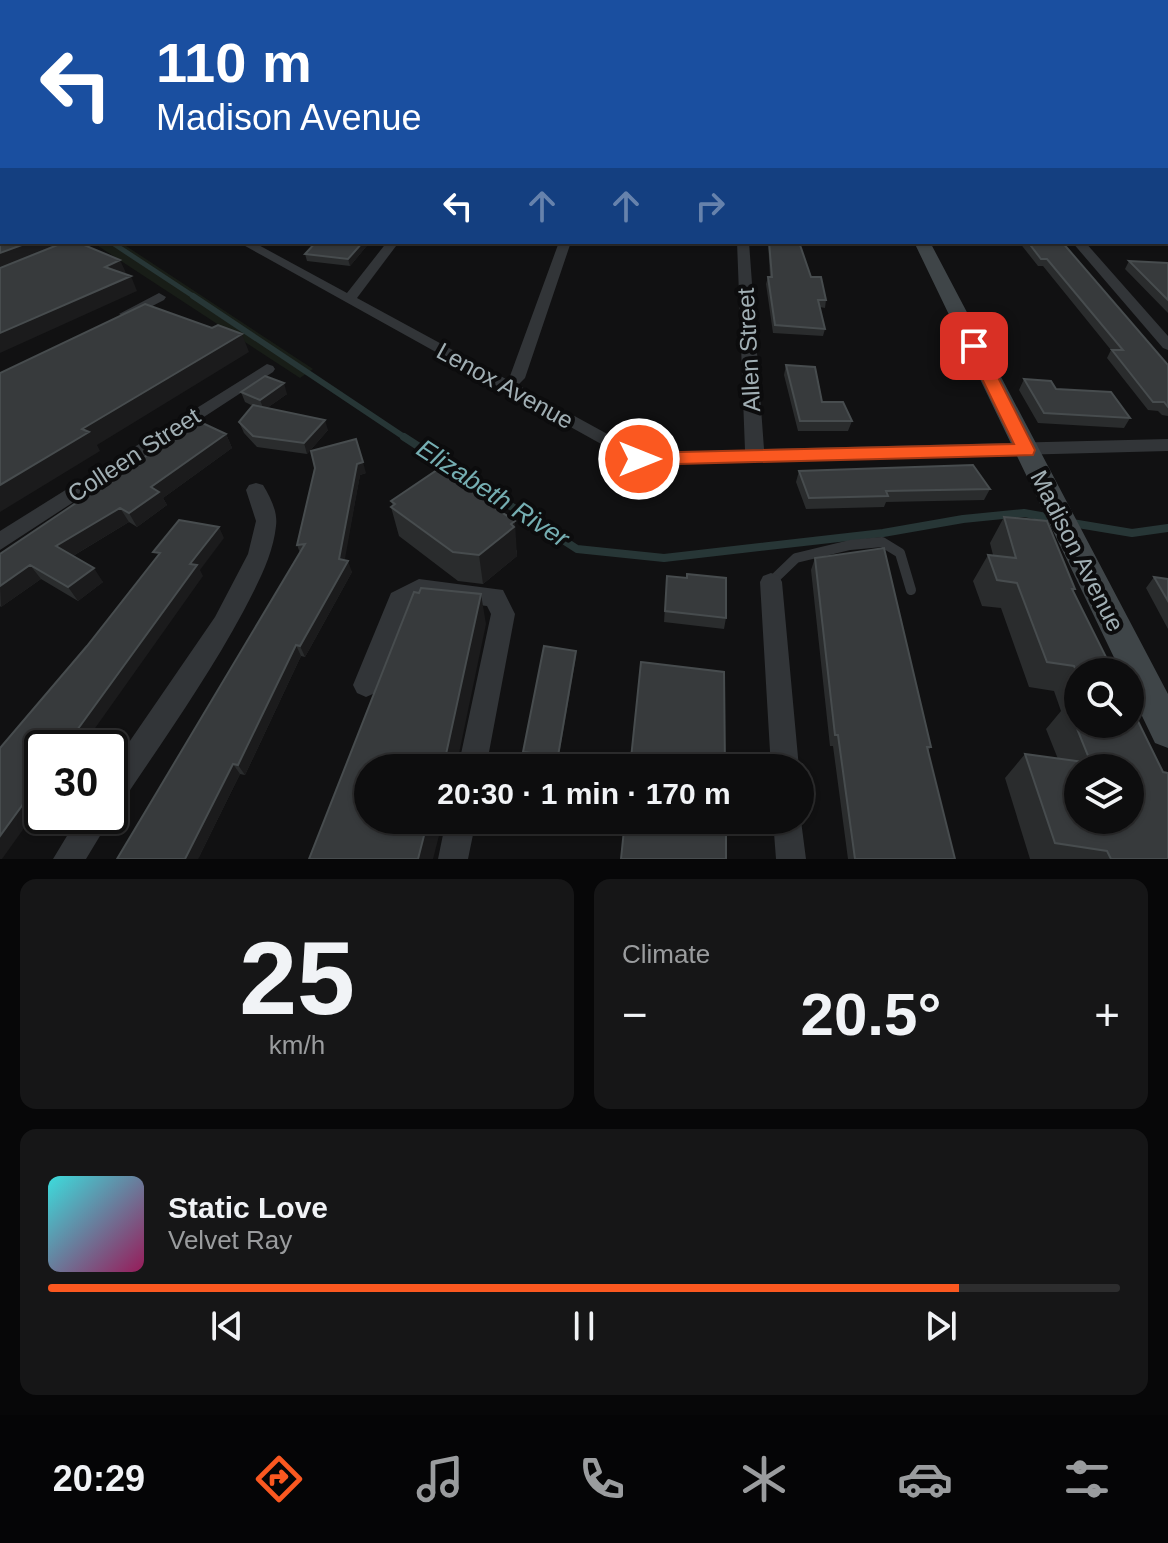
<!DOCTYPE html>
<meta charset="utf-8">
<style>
:root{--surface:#0d0d0e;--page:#161617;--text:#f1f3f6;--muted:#9a9c9e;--line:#2d2d2e;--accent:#fb5820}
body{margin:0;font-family:Arial,sans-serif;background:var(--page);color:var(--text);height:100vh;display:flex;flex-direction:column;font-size:30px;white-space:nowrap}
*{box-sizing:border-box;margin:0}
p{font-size:26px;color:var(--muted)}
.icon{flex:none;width:44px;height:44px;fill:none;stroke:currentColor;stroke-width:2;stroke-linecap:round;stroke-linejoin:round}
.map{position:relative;height:859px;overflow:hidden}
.sheet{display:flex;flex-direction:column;gap:20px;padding:20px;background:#070708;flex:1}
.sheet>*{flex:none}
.banner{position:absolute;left:0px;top:0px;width:1168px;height:244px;box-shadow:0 2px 6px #0004,0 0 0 2px var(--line);background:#1a4fa0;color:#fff;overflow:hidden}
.controls{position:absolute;left:1064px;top:658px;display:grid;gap:16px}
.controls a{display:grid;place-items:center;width:80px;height:80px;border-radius:50%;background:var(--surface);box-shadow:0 2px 6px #0004,0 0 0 2px var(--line);font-size:40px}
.speed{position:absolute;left:24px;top:730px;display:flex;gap:16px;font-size:40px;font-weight:700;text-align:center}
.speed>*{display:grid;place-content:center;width:104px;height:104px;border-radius:50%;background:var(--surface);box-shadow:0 2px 6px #0004,0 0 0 2px var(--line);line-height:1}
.speed .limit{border:4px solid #111;border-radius:12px;background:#fff;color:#111}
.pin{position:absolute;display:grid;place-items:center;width:68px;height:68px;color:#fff;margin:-34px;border-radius:16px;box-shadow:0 4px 12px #0006}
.me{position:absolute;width:88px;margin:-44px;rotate:90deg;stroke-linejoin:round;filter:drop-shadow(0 0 6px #0008)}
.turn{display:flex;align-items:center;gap:28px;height:168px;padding:0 24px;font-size:36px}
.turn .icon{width:104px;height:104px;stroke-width:2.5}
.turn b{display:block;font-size:56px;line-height:68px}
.lanes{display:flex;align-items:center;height:76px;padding:0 24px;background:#0003;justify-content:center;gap:40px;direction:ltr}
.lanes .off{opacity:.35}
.big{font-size:60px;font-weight:700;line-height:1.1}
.sheet .tile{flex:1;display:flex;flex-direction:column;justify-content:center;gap:12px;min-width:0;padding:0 28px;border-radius:16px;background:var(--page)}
.sheet .dial{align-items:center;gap:0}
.dial b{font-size:104px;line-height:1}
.song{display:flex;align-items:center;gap:24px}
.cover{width:96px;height:96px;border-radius:12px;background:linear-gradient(135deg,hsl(180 70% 55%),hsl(330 70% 35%))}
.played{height:8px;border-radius:4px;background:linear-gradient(90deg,var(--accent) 85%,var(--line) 85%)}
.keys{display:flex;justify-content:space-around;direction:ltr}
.heat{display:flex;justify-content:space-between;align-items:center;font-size:44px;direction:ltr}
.sheet .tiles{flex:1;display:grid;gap:20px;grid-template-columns:1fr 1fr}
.tile:last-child{grid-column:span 2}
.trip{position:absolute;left:354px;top:754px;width:460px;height:80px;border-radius:40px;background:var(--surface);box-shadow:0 2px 6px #0004,0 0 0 2px var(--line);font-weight:700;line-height:80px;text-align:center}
.tabs{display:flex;height:128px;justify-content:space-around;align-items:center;background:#050506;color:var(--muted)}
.tabs .icon{width:56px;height:56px}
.tabs .on{color:var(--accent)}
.tabs b{font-size:36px;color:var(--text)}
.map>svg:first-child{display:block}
</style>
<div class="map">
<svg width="1168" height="859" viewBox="0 0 1168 859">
<rect width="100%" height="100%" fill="#111112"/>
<!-- green -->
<path fill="#181d17" d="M 92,242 L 120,242 L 313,369 L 300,378 Z"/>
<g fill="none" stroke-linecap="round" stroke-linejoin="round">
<!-- stream-far2 -->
<path stroke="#273636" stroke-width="5" d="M 111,242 L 196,298"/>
<!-- stream-far1 -->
<path stroke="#273636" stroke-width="6" d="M 193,296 L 407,439"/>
<!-- stream -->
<path stroke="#273636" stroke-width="8" d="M 404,437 L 577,549 L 664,558 L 883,533 L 963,519 L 1024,513 L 1052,518
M 1072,523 L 1132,533 L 1168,528"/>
<!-- lane -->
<path stroke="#323538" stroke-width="10" d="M 771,582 L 796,558 L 850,545 L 882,542 L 900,553 L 911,590"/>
<!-- street -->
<path fill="#323538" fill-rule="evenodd" d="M 0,178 L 2,178 L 2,188 L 0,188 Z
M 238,242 L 253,242 L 347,293 L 387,242 L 399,242 L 357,298 L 506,379 L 510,376 L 559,242 L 571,242 L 525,378 L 518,385 L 642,453 L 745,450 L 737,242 L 749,242 L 764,449 L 1168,439 L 1168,451 L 639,465 Z
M 1072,242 L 1085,242 L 1168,336 L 1168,350 L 1163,348 Z
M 159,293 L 166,297 L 164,300 L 131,317 L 126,318 L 119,314 Z
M 267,364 L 273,366 L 275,369 L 273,372 L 0,550 L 0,531 Z
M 256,483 L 263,485 C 270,497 278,511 276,526 C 273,556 257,585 243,612 C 207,679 162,742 120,805 L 110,810 L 110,770 L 215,617 L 248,554 L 256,521 L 246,490 L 249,485 Z
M 771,573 L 779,576 L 782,582 L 799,768 L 771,768 L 760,582 L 763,576 Z
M 419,579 L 503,590 L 515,614 L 486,768 L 458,768 L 491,614 L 487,606 L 422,598 L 408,606 L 375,693 L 366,697 L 357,693 L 353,685 L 391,593 Z
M 110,812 L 112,816 L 86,859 L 53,859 L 79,816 L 110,816 Z
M 800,813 L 806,859 L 776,859 L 773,820 L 800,820 Z
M 446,820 L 476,820 L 468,859 L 438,859 Z"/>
<!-- secondary -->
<path fill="#3f4548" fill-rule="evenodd" d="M 0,176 L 2,176 L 2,184 L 0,184 Z
M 914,242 L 930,242 L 1168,694 L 1168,748 L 1155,743 L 1130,691 L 1130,672 L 1121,672 Z"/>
</g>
<!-- wall -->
<path fill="#2a2c2d" d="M 370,242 L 350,266 L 307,261 L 305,254 Z
M 768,242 L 799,242 L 811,277 L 826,300 L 825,308 L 820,307 L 825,329 L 823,336 L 773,333 L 766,284 L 768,277 L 770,277 Z
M 1019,242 L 1062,242 L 1168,365 L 1168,416 L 1162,415 L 1158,411 L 1148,410 L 1107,358 L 1111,350 L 1043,266 L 1038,266 Z
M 1129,261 L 1168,263 L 1168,313 L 1125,269 Z
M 786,365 L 822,402 L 852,421 L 848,431 L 798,431 L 784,375 Z
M 1024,379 L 1056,389 L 1130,418 L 1124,428 L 1038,423 L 1019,390 Z
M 241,392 L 287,394 L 267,408 L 328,430 L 307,454 L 257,447 L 244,433 L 239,422 L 253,406 L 245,402 Z
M 226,434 L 232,448 L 163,498 L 167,505 L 137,527 L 129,522 L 73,556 L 103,582 L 78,601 L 41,579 L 1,607 L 0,606 L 0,554 Z
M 315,468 L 366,473 L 360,475 L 344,560 L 352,572 L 305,657 L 301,656 L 245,775 L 240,774 L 198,859 L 300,553 L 297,545 Z
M 799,471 L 990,489 L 984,500 L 886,502 L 884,507 L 806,509 L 796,482 Z
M 489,500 L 490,505 L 517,551 L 517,556 L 483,584 L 458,581 L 399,536 L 391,507 L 393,506 L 391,501 Z
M 1004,517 L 1075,589 L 1073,592 L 1108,661 L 1104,665 L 1078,672 L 1078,724 L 1168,859 L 1030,859 L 1005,778 L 1025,754 L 1058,759 L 1046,729 L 1061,711 L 1054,691 L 1029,687 L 1001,608 L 982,606 L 973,581 L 988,555 L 993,555 L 990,543 Z
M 815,558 L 931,747 L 928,751 L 955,859 L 848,859 L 833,746 L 830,746 L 811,570 Z
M 667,576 L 726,618 L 724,629 L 664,622 Z
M 1154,577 L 1168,579 L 1168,629 L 1146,588 Z
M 576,656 L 558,761 L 524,757 L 523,752 Z"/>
<!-- shaded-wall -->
<path fill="#1b1b1c" d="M 30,242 L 58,242 L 60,247 L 0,271 L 0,253 Z
M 363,242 L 370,242 L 350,266 L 348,259 Z
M 120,260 L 127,275 L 105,267 Z
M 131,276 L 137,291 L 0,353 L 0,333 Z
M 242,334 L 249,352 L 97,445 L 100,451 L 0,512 L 0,485 L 82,429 Z
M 284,383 L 287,394 L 264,410 L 260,400 Z
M 325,420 L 328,430 L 307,454 L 304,443 Z
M 226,434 L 232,448 L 163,498 L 167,505 L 137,527 L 129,513 L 151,487 Z
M 363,462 L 366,473 L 360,475 L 343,570 L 348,561 L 352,572 L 305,657 L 300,646 L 357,464 Z
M 120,508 L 129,522 L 66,560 L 56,546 Z
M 515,521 L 517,556 L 483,584 L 479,555 Z
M 219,527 L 224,538 L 200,570 L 203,576 L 81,748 L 64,748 L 190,564 Z
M 30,565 L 41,579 L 1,607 L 0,586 Z
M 94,568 L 103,582 L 78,601 L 68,587 Z
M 481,594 L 486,624 L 456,768 L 443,768 Z
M 296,645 L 301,656 L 245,775 L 238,765 Z
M 576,651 L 576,656 L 558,761 L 558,756 Z
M 233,764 L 240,774 L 198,859 L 185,859 Z
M 42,778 L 42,803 L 2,859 L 0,859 L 0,836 Z
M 428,820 L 443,820 L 433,859 L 418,859 Z"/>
<!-- building -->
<path fill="#373a3c" stroke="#474c4e" stroke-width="2" fill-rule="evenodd" d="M 0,107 L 2,107 L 2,144 L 0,143 Z
M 1166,144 L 1168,144 L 1168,156 L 1166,156 L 1168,162 L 1168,198 L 1166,198 Z
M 0,223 L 2,223 L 2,242 L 30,242 L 0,253 Z
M 65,242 L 77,242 L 120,260 L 105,267 L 131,276 L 0,333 L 0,268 Z
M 316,242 L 363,242 L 348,259 L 305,254 Z
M 769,242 L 799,242 L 811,277 L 821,277 L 826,300 L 818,300 L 825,329 L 775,325 L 768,277 L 772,277 Z
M 1028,242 L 1062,242 L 1168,365 L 1168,407 L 1164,402 L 1153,402 L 1112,350 L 1123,350 L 1047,259 L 1041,259 Z
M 1129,261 L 1168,263 L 1168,300 Z
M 145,304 L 212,328 L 218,325 L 242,334 L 82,429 L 89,432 L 0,485 L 0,373 Z
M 786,365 L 815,367 L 822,402 L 843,402 L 852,421 L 800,421 Z
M 265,376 L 284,383 L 260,400 L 241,392 Z
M 1024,379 L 1051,381 L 1056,389 L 1111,392 L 1130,418 L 1044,413 Z
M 253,405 L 325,420 L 304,443 L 253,436 L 239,422 Z
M 198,421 L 226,434 L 151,487 L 159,492 L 129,513 L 120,508 L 56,546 L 94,568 L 68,587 L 30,565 L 0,586 L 0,554 Z
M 356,439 L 363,462 L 357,464 L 339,559 L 348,561 L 300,646 L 296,645 L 238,765 L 233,764 L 185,859 L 117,859 L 305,544 L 297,545 L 315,468 L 311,451 Z
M 973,465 L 990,489 L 886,491 L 888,496 L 809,498 L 799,471 Z
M 437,470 L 489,500 L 486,502 L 515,521 L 511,524 L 514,527 L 479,555 L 453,552 L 391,507 L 395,504 L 391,501 Z
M 1004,517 L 1047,521 L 1075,589 L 1072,589 L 1108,661 L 1103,660 L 1105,672 L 1078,672 L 1078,676 L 1074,666 L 1047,662 L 1017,583 L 997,580 L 988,555 L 1016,558 Z
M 179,520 L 219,527 L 190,564 L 197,565 L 64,748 L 42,748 L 42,778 L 0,836 L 0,748 L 87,646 L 160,553 L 153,552 Z
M 884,548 L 931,747 L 927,747 L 955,859 L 855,859 L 838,735 L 835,735 L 815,558 Z
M 687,574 L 726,578 L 726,618 L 665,611 L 667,576 L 687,578 Z
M 1154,577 L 1168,579 L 1168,601 Z
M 421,588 L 481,594 L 443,768 L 368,768 L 368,820 L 428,820 L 418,859 L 309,859 L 414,592 L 419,593 Z
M 544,646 L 576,651 L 558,756 L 523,752 Z
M 641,662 L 724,672 L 725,768 L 630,768 Z
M 1067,704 L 1078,705 L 1078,724 L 1130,724 L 1130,705 L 1163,772 L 1168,773 L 1168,859 L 1111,859 L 1107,851 L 1055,843 L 1025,754 L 1091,763 ZM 1078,768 L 1130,768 L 1130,820 L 1078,820 Z
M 625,820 L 726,820 L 726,859 L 621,859 Z"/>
<!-- sky -->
<linearGradient id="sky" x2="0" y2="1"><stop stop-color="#09090a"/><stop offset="0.47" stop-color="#323844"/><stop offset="1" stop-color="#323844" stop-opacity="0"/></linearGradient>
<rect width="1168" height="227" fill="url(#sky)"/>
<!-- route -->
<path fill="#fb5820" stroke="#a33915" stroke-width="2" d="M 968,343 L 982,346 L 1035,450 L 1033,455 L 639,465 L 630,459 L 639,453 L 1014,444 L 966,346 Z"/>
<g text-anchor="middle" stroke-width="8" stroke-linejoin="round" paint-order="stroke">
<!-- street labels -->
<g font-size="24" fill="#a1afb4" stroke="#0c0c0d">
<text transform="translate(749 350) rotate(-93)" y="8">Allen Street</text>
<text transform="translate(505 386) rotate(29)" y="8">Lenox Avenue</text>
<text transform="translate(134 455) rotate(-33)" y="8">Colleen Street</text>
<text transform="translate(1077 551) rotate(63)" y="8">Madison Avenue</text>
</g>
<!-- water labels -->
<g font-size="26" font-style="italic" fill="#75aeb2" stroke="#0c0c0d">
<text transform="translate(493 493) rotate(33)" y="9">Elizabeth River</text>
</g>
</g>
</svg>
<div class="controls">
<a><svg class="icon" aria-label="search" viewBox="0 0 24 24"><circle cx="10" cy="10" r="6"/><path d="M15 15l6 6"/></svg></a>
<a><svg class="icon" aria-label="layers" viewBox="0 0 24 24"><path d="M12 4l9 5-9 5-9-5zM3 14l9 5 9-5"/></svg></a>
</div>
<div class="speed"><div class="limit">30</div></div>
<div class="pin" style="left:974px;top:346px;background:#d93025"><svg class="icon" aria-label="arrive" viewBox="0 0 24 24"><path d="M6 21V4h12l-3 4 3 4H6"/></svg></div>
<svg class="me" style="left:639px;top:459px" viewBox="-20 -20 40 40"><circle r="17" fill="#fb5820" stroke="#fff" stroke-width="3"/><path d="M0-11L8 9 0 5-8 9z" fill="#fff"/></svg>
<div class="trip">20:30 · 1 min · 170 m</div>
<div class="banner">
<div class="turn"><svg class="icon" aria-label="left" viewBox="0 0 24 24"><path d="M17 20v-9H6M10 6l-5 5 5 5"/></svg><div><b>110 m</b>Madison Avenue</div></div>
<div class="lanes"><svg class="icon" aria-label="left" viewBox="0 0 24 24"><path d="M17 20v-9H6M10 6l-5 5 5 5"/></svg><svg class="icon off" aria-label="ahead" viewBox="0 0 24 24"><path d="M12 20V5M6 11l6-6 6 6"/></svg><svg class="icon off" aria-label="ahead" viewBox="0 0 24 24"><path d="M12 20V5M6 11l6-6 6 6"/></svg><svg class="icon off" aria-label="right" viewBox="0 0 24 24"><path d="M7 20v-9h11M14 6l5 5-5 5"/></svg></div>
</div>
</div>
<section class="sheet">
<div class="tiles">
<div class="tile dial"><b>25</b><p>km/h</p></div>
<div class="tile"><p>Climate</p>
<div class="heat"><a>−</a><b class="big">20.5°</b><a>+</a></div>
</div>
<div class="tile">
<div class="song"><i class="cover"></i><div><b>Static Love</b><p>Velvet Ray</p></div></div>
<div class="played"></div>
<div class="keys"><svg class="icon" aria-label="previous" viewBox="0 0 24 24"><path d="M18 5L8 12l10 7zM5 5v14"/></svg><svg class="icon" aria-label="pause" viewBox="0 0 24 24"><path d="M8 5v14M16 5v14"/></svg><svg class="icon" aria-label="next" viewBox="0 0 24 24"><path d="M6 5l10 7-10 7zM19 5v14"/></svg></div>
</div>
</div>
</section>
<nav class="tabs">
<b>20:29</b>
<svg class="icon on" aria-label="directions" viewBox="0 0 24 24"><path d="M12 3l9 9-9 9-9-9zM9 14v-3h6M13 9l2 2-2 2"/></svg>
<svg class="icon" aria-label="music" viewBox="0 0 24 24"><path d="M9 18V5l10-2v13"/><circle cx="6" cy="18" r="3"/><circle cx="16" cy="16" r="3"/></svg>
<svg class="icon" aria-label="phone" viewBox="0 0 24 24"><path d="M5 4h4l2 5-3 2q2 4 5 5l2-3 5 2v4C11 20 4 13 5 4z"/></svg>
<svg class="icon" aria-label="climate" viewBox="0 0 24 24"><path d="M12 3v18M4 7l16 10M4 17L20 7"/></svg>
<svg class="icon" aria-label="car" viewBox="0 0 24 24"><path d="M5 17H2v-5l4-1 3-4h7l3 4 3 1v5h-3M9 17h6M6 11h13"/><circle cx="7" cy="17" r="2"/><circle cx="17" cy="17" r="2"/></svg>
<svg class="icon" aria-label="filters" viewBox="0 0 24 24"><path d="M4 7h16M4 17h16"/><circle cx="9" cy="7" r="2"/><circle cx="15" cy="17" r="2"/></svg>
</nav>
